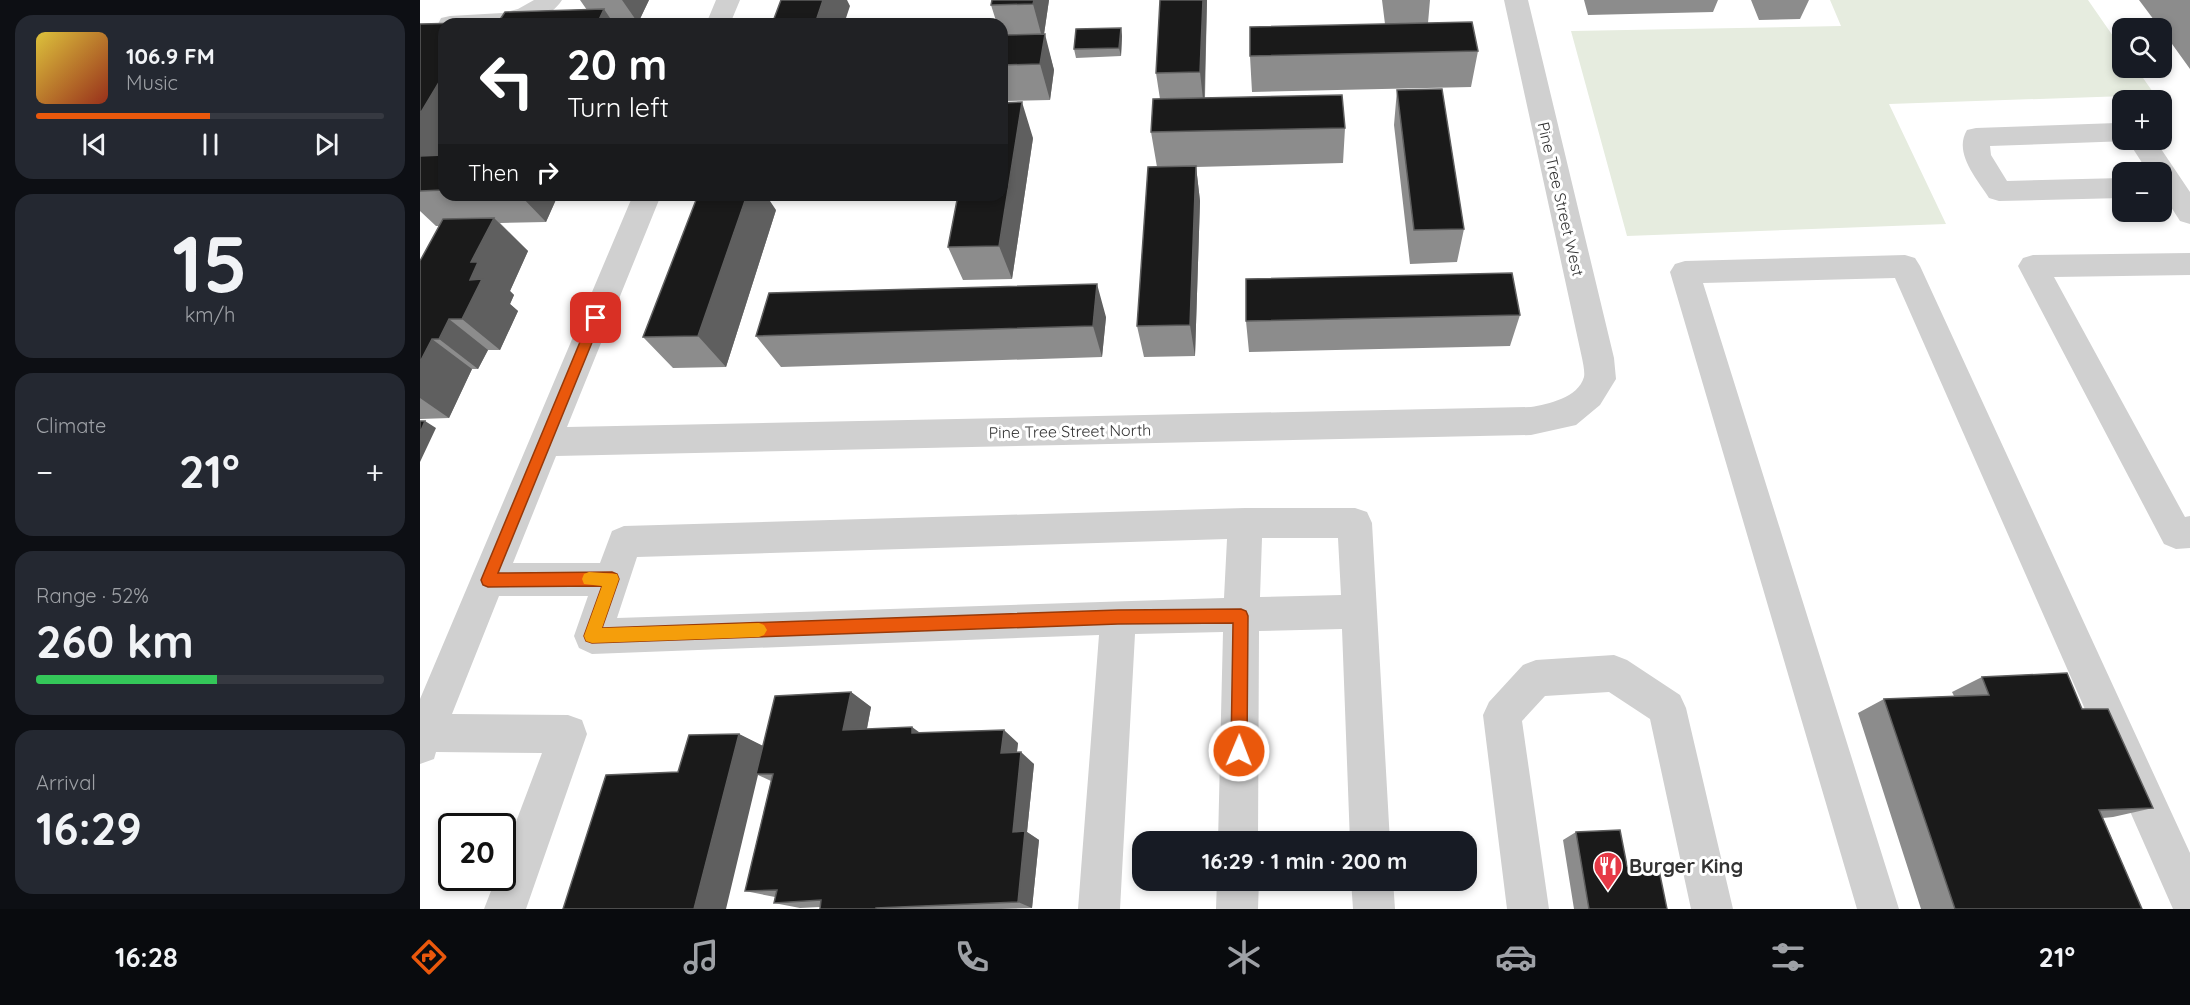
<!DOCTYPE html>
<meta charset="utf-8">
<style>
:root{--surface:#171b24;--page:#242831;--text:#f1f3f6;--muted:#9ea1a6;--line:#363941;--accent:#ea580c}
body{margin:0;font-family:Quicksand,sans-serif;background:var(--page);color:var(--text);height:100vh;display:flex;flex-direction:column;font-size:22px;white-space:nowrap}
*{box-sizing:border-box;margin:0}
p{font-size:20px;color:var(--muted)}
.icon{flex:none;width:33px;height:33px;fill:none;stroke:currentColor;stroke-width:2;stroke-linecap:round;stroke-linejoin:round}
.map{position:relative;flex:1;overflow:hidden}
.panel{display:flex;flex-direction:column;gap:15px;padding:15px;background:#0d0f14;width:420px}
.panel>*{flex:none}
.hud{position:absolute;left:18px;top:18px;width:570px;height:183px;border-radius:18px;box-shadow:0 3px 9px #0003;background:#202124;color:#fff;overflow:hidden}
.fabs{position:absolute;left:1692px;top:18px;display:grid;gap:12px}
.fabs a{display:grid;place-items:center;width:60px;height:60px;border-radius:12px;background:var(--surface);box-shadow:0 3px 9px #0003;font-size:30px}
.speed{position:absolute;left:18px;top:813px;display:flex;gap:12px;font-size:30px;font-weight:700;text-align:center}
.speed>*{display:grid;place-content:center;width:78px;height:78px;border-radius:50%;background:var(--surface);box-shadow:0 3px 9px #0003;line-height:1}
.speed .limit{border:3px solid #111;border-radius:9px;background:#fff;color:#111}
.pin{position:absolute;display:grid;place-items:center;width:51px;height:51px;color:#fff;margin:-26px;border-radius:12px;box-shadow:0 3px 9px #0006}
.me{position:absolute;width:66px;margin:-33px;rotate:1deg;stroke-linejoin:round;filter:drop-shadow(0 0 4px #0008)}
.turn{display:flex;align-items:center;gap:21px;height:126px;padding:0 30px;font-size:27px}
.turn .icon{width:78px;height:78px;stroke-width:2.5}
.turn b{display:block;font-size:42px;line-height:51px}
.then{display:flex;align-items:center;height:57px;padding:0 30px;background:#0003;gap:12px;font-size:22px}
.big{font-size:45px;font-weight:700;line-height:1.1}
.panel .tile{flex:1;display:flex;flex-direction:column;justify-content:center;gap:9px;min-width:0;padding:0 21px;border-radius:18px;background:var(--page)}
.panel .dial{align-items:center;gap:0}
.dial b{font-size:78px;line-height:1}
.song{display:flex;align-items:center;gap:18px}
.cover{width:72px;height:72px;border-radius:9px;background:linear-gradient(135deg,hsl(50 70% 55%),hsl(10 70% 35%))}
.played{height:6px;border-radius:3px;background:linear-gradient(90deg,var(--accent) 50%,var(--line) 50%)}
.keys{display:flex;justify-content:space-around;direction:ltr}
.heat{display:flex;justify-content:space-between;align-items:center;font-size:33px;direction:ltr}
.charge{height:9px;border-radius:4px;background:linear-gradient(90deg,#34c759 52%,var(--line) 0)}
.trip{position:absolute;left:712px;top:831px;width:345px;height:60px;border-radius:18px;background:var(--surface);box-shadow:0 3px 9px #0003;font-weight:700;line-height:60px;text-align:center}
.tabs{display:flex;height:96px;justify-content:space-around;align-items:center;background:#090b0e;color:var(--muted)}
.tabs .icon{width:42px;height:42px}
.tabs .selected{color:var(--accent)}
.tabs b{font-size:27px;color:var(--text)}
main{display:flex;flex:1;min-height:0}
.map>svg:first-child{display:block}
</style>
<main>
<section class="panel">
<div class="tile">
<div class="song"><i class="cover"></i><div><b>106.9 FM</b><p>Music</p></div></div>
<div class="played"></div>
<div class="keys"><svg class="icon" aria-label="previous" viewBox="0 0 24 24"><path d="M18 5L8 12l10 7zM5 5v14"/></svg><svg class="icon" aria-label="pause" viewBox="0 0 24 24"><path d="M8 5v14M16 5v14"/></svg><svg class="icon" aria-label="next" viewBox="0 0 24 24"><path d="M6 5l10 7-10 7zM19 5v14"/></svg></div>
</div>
<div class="tile dial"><b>15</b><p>km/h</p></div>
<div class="tile"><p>Climate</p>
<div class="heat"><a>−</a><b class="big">21°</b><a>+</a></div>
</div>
<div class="tile"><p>Range · 52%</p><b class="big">260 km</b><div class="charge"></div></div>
<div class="tile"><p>Arrival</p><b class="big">16:29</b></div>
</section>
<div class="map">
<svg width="1770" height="909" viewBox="0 0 1770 909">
<rect width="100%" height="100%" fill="#fff"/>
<!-- green -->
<path fill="#e6ecdf" d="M 1410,0 L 1668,0 L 1702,49 L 1702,68 L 1716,68 L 1735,95 L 1469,104 L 1526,224 L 1207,236 L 1151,31 L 1421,26 Z"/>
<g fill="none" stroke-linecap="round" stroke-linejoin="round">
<!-- minor -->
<path fill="#d0d0d0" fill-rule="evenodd" d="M 114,0 L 142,0 C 119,35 60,24 24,24 L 24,30 L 18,24 L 21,18 L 30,16 L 82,13 L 98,9 Z
M 296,0 L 320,0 L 310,24 L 286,24 Z
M 1084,0 L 1108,0 L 1194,358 L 1196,379 L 1180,405 L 1156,425 L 1111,435 L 136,456 L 93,563 L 180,563 L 192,531 L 204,526 L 825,508 L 935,508 L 947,512 L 952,523 L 970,842 L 930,842 L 922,629 L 839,631 L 838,842 L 798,842 L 803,632 L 715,634 L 700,909 L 658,909 L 679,635 L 172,654 L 159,648 L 154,636 L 168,596 L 79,596 L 32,714 L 148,715 L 162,720 L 167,734 L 106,909 L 64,909 L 76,878 L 82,878 L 82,859 L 122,753 L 16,752 L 14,759 L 0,764 L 0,699 L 213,195 L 241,195 L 147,427 L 1111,407 C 1128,404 1158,398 1164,377 C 1165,372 1163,363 1162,358 ZM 842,538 L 918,538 L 921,595 L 840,597 ZM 807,539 L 804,598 L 197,618 L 217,557 Z
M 1697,123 L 1702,124 L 1702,140 L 1735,140 L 1770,192 L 1770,224 L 1760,221 L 1742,193 L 1742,172 L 1728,172 L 1708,141 L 1570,146 L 1571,155 L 1587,181 L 1702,178 L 1702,198 L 1579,201 L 1569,198 C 1557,179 1533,153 1547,130 L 1556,128 Z
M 1770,253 L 1770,275 L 1634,277 L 1765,517 L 1770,516 L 1770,548 L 1756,549 L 1744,544 L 1598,266 L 1603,258 L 1613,255 Z
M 1485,255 L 1495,258 L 1500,266 L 1770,853 L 1770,909 L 1753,909 L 1475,278 L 1283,283 L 1479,909 L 1437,909 L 1250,272 L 1255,264 L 1265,261 Z
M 1194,655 L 1207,660 L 1260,695 L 1266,708 L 1313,909 L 1271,909 L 1230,719 L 1189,692 L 1125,696 L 1102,721 L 1129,909 L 1087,909 L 1063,715 L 1069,702 L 1103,665 L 1116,660 Z
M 797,880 L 839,880 L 838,909 L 796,909 Z
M 931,880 L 973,880 L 975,909 L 933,909 Z"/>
</g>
<!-- wall -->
<path fill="#8c8c8c" d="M 160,0 L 229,0 L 218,23 L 77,24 L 167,10 Z
M 572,0 L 629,0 L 624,34 L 634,70 L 630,100 L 582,101 L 582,24 L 577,24 L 571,5 Z
M 787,0 L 785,98 L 925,128 L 923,163 L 776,167 L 780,201 L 775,356 L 724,357 L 717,326 L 737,167 L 731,132 L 740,99 L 736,73 Z
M 962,0 L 1010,0 L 1008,23 L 1058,51 L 1051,87 L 832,92 L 830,56 L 965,24 Z
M 1164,0 L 1298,0 L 1293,12 L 1168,15 Z
M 1331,0 L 1389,0 L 1380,19 L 1339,20 Z
M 1719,0 L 1770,0 L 1770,69 L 1742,30 L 1742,28 L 1740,28 Z
M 0,24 L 24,24 L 24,195 L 138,195 L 126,222 L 80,223 L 108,251 L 90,291 L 94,295 L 90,304 L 98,311 L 80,350 L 68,350 L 58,369 L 52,369 L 29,418 L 0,419 L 0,261 L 20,226 L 16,226 L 0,211 Z
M 701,28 L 702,36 L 701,56 L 656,58 L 654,49 Z
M 977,90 L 1044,229 L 1037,262 L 990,264 L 974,125 Z
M 613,138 L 592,279 L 543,280 L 528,247 Z
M 356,210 L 306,367 L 253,368 L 223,337 Z
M 1100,315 L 1090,346 L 829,352 L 826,321 Z
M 686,317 L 682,357 L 361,367 L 336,336 Z
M 1562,677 L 1662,709 L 1733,808 L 1693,817 L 1683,818 L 1722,909 L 1501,909 L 1438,713 L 1464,699 L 1534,696 L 1532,692 Z
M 431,692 L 451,707 L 447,729 L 500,733 L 598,743 L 597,753 L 614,764 L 607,832 L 619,840 L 612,908 L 581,909 L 400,909 L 400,907 L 380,908 L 354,903 L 355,897 L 325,891 L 351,781 L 338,775 L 258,772 L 319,734 L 343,746 Z
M 1156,832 L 1207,866 L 1247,909 L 1154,909 L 1143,840 Z"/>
<!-- shaded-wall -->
<path fill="#5f5f5f" d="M 202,0 L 229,0 L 218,23 Z
M 403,0 L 427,0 L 430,6 L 424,24 L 395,24 Z
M 614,0 L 629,0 L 623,41 L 613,4 Z
M 783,0 L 787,0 L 784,108 L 780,72 Z
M 184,9 L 194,24 L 177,24 Z
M 701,28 L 702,36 L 701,56 L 699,48 Z
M 625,34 L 634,70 L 630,100 L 620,64 Z
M 24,74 L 24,169 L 0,158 L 0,114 Z
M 602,102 L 613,138 L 592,279 L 579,246 Z
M 776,166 L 780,201 L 775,356 L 770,325 Z
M 100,195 L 138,195 L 126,222 Z
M 327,195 L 346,195 L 356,210 L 306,367 L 278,336 Z
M 74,218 L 108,251 L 90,291 L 94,295 L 90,304 L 98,311 L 80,350 L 42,319 L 50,280 L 51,262 Z
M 677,284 L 686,317 L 682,357 L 673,326 Z
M 29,319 L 68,350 L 58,369 L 19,339 Z
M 12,339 L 52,369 L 29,418 L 0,398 L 0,362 Z
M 5,421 L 16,428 L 0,462 L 0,433 Z
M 431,692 L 451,707 L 444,743 L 423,730 Z
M 492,727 L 510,740 L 492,733 Z
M 584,730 L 598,743 L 595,765 L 581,753 Z
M 319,734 L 345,747 L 336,774 L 338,775 L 306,909 L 274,909 Z
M 601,752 L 614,764 L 607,832 L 619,840 L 612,908 L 598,902 L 593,832 Z"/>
<!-- building -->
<path fill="#1a1a1a" stroke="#5f5f5f" stroke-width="1.5" d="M 361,0 L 403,0 L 395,24 L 352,24 Z
M 572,0 L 614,0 L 613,4 L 571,5 Z
M 740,0 L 783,0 L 780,72 L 736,73 Z
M 184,9 L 177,24 L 77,24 L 85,12 Z
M 1052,22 L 1058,51 L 830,56 L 830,27 Z
M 43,23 L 42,24 L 24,24 L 24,74 L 0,114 L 0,24 Z
M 701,28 L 699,48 L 654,49 L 656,29 Z
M 625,34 L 620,64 L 582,65 L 582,35 Z
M 1022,89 L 1044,229 L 994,230 L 977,90 Z
M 922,95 L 925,128 L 731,132 L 733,99 Z
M 602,102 L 579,246 L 528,247 L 538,195 L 582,195 L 582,103 Z
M 24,155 L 24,190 L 0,191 L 0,156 Z
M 776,166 L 770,325 L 717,326 L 728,167 Z
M 278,195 L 327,195 L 278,336 L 223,337 Z
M 74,218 L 51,262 L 58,262 L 50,280 L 62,279 L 42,319 L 29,319 L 19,339 L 12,339 L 0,362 L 0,261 L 23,219 Z
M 1092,273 L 1100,315 L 826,321 L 826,279 Z
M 677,284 L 673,326 L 336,336 L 349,293 Z
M 0,421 L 5,421 L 0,433 Z
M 1647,673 L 1662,709 L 1688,709 L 1733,808 L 1679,810 L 1722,909 L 1535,909 L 1464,699 L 1569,695 L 1562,677 Z
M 431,692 L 423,730 L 492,727 L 492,733 L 584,730 L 581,753 L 601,752 L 593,832 L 605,831 L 598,902 L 456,908 L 456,909 L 400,909 L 401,900 L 354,903 L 357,890 L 325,891 L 353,774 L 336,774 L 355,696 Z
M 319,734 L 274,909 L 143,909 L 186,775 L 258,772 L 269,735 Z
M 1200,830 L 1207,866 L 1238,865 L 1247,909 L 1169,909 L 1156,832 Z"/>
<!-- route -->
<path fill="#ea580c" stroke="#983908" stroke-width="1.5" d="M 176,313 L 182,318 L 78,573 L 192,572 L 197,574 L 199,579 L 182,628 L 698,610 L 821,609 L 826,611 L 828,616 L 827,751 L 825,757 L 819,759 L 814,757 L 811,751 L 813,623 L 698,624 L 172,643 L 166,641 L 164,636 L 182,586 L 68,587 L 63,585 L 61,580 L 170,318 Z"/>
<!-- slow -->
<path fill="#f59e0b" d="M 169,572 L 197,574 L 199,579 L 182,628 L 339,623 L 344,625 L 347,630 L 344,635 L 339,637 L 172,643 L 166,641 L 164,636 L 182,586 L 164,584 L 162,579 L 164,574 Z"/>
<!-- icons -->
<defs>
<g id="restaurant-pin" transform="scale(1.5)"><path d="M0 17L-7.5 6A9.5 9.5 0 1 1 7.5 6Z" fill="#e63946" stroke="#fff"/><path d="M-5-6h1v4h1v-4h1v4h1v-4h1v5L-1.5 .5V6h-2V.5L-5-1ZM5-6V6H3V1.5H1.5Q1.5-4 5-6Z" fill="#fff"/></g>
</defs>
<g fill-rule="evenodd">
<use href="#restaurant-pin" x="1188" y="866"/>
</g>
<g text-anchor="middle" stroke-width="6" stroke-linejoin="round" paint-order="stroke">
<!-- street labels -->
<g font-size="16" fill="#333" stroke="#fff">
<text transform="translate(1141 199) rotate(77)" y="6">Pine Tree Street West</text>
<text transform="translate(650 431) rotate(-1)" y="6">Pine Tree Street North</text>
</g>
<!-- near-poi labels -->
<g font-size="20" font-weight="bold" fill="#333" stroke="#fff" text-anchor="start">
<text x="1209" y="873">Burger King</text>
</g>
</g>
</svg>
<div class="fabs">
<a><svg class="icon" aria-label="search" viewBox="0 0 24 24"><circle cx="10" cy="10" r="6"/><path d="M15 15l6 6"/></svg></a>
<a>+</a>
<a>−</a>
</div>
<div class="speed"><div class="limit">20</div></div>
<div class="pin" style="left:176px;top:318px;background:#d93025"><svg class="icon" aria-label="arrive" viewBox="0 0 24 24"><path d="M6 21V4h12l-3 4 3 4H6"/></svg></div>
<svg class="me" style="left:819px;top:751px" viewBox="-20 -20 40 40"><circle r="17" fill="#ea580c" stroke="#fff" stroke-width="3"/><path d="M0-11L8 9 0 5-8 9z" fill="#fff"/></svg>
<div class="trip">16:29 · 1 min · 200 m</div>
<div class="hud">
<div class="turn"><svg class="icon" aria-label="left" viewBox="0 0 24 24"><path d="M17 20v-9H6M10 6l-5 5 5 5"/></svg><div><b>20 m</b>Turn left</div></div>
<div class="then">Then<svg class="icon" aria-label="right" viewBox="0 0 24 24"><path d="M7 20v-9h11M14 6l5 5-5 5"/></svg></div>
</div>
</div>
</main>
<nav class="tabs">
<b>16:28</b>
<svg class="icon selected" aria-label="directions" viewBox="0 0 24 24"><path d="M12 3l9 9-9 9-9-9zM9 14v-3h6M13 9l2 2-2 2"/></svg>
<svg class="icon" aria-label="music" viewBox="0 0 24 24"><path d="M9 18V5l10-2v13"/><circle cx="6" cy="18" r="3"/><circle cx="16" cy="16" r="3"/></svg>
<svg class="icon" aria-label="phone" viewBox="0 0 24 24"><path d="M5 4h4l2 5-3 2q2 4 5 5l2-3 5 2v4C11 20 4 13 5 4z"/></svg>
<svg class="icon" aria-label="climate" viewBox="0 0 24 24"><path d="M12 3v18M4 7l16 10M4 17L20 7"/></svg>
<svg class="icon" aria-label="car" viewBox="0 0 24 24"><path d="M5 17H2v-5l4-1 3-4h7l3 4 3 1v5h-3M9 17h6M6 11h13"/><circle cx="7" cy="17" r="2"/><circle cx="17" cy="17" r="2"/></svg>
<svg class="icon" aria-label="filters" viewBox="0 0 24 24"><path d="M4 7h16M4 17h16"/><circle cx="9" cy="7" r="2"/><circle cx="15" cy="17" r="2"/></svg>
<b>21°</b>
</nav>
